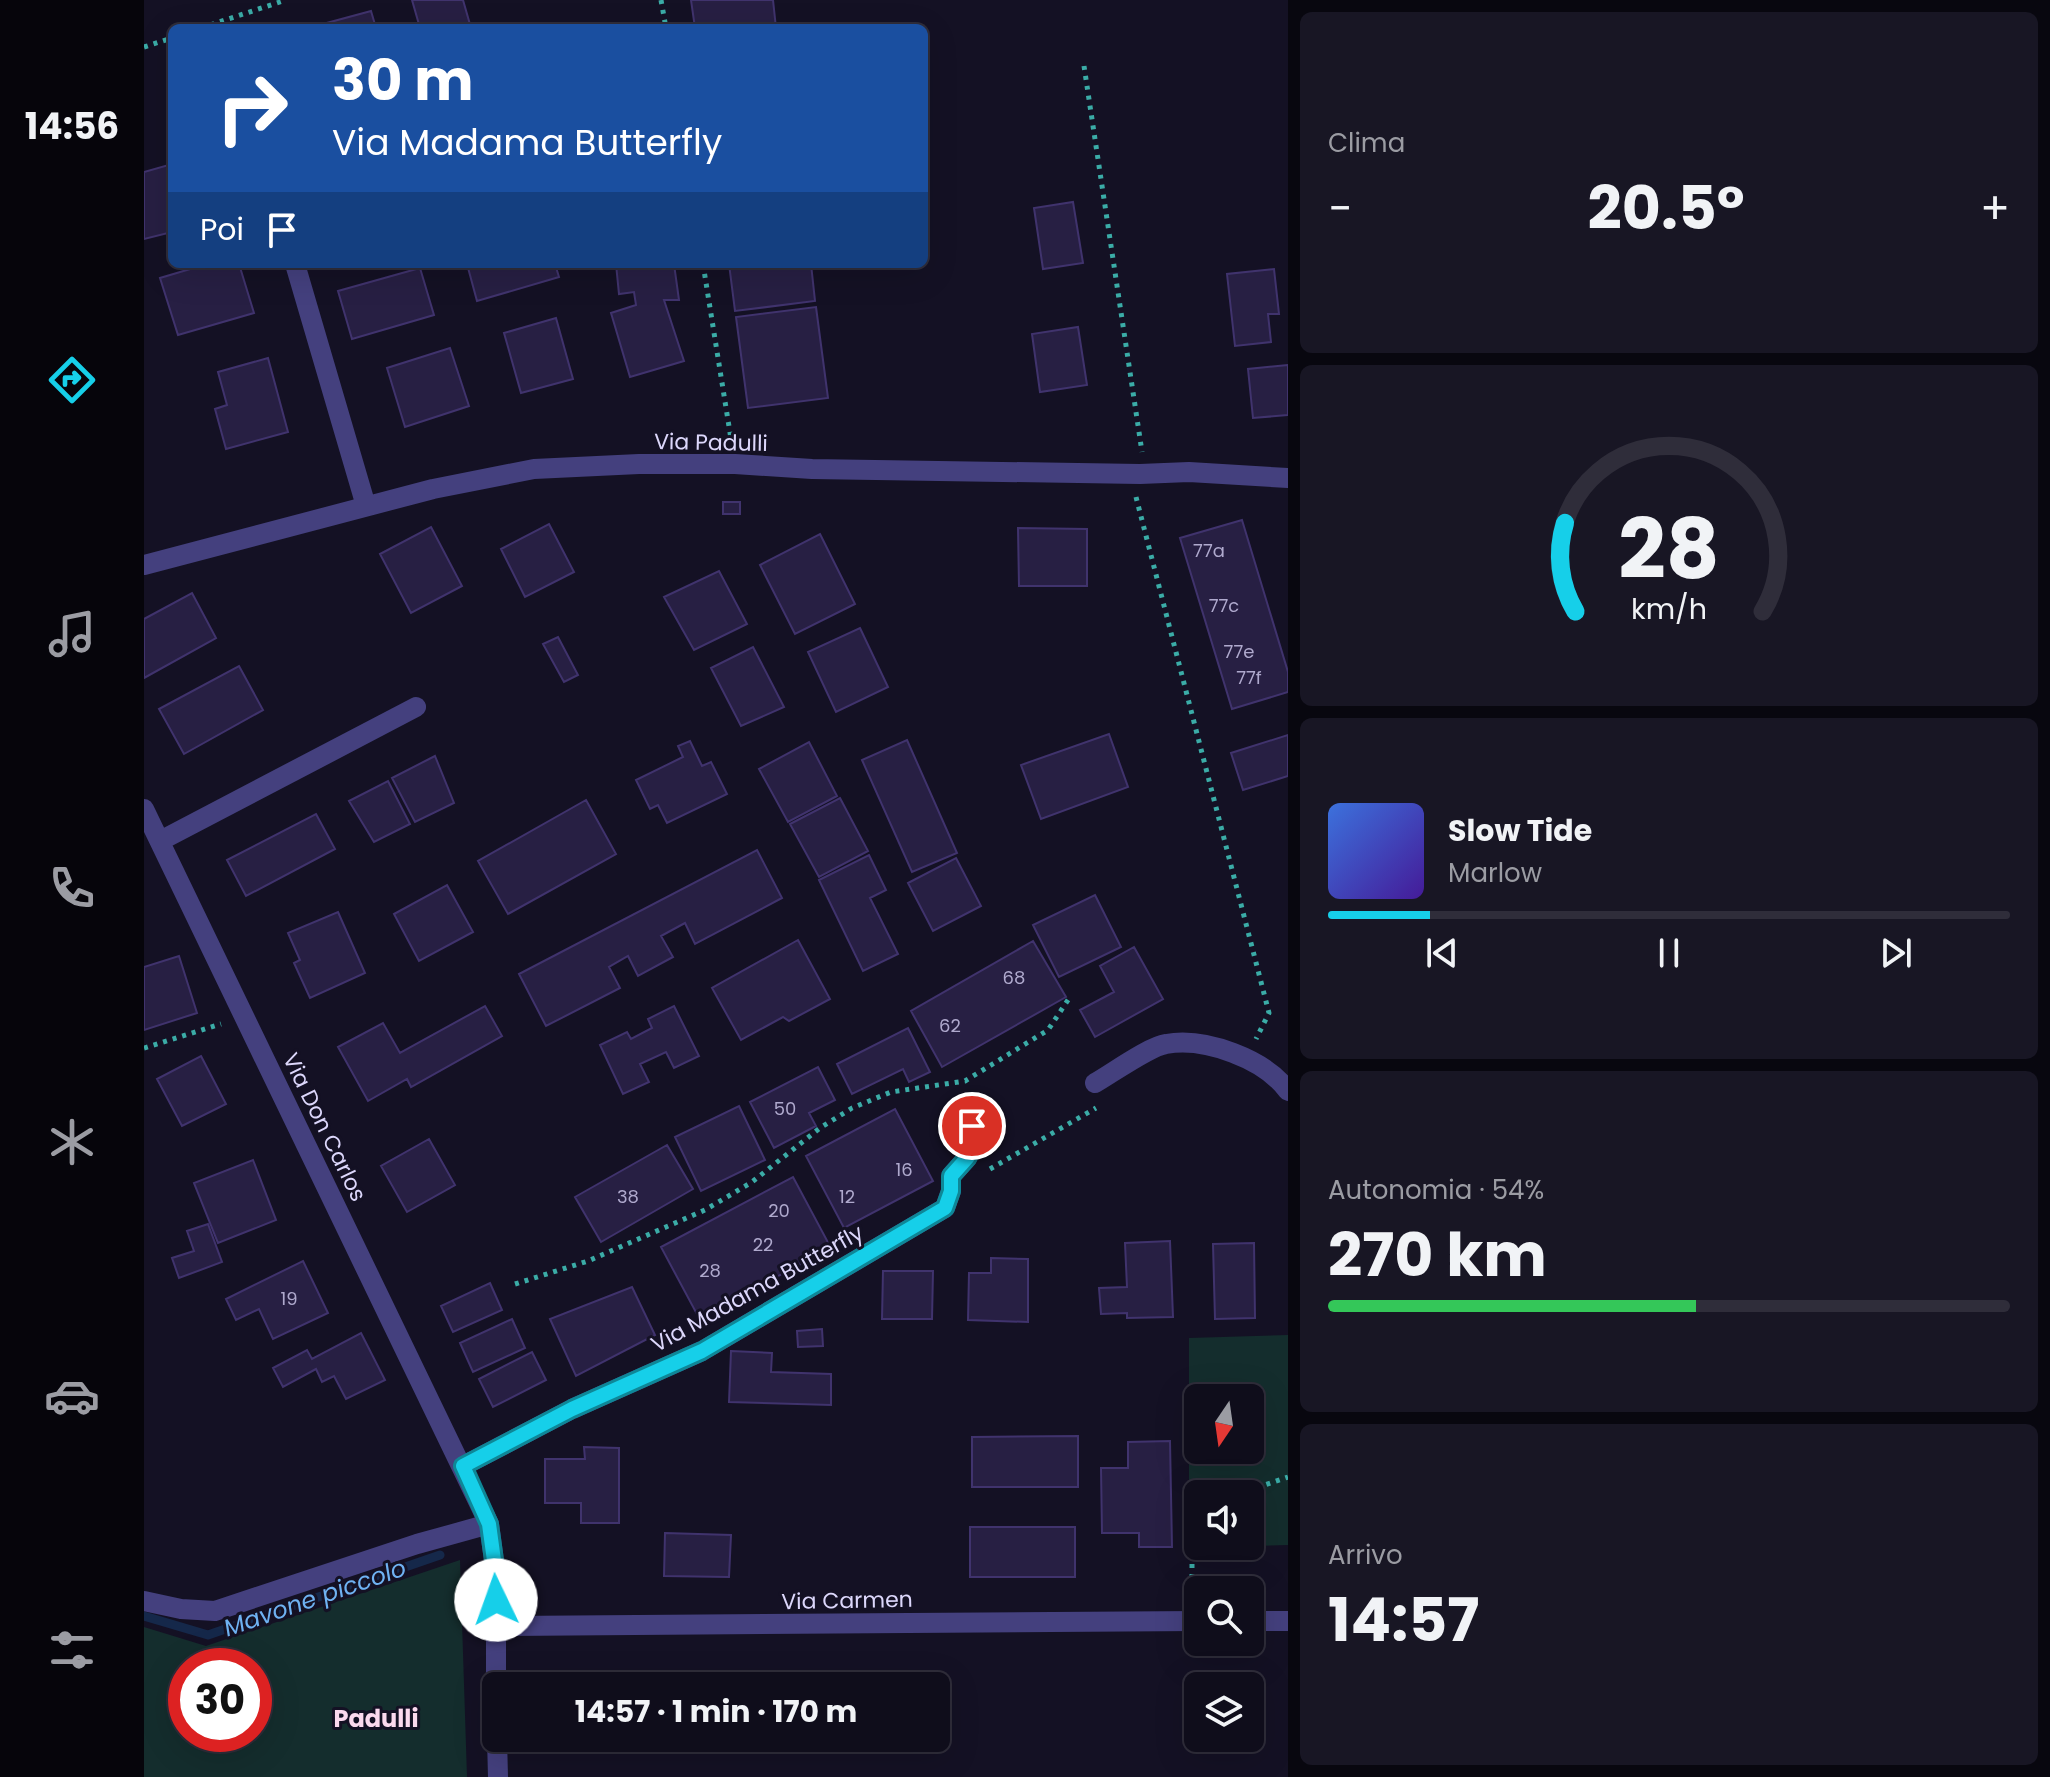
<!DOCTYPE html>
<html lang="it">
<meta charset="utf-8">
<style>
:root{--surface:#0f0d1b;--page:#181624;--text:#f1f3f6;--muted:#9b9ca3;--line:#2f2d3a;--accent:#16cfe9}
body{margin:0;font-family:Poppins,sans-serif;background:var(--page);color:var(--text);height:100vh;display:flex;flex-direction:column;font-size:30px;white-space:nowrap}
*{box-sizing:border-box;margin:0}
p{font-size:26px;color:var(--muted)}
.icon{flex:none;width:44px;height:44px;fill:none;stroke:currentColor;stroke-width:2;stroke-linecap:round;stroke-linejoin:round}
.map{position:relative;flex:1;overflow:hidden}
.sheet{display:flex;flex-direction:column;gap:12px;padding:12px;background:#08070f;width:762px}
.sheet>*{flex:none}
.banner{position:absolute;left:24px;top:24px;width:760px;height:244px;border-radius:12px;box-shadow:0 8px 32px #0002,0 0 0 2px var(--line);background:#1a4fa0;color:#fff;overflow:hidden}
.needle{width:52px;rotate:193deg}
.buttons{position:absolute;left:1040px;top:1384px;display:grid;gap:16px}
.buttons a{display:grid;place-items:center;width:80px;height:80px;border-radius:12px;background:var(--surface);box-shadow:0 8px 32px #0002,0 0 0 2px var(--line);font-size:40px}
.speed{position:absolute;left:24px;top:1648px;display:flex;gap:16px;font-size:40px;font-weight:700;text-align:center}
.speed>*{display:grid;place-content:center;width:104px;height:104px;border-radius:50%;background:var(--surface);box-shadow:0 8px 32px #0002,0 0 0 2px var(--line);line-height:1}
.speed .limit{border:12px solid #d22;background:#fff;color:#111}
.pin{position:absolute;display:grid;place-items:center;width:68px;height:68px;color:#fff;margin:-34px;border:4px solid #fff;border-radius:50%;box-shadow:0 2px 8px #0007}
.me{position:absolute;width:88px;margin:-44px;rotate:357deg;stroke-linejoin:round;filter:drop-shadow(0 0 6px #0008)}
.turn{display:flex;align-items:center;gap:28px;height:168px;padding:0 32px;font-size:36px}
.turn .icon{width:104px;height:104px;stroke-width:2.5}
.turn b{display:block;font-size:56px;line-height:68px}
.then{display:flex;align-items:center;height:76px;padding:0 32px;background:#0003;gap:16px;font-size:30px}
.big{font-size:60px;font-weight:700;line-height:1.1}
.sheet .tile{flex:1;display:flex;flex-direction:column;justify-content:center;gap:12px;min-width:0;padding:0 28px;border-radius:12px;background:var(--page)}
.sheet .dial{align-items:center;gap:0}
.dial svg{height:208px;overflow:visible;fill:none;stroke:var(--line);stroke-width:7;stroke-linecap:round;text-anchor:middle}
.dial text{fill:var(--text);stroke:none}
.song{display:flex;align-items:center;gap:24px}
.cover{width:96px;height:96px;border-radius:12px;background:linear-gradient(135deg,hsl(220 70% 55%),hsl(260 70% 35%))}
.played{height:8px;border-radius:4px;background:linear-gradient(90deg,var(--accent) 15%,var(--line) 15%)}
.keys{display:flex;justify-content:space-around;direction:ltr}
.heat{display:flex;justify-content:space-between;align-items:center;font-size:44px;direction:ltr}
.charge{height:12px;border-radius:6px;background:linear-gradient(90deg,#34c759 54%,var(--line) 0)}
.trip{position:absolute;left:338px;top:1672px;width:468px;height:80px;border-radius:12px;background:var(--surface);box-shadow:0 8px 32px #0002,0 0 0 2px var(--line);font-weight:700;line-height:80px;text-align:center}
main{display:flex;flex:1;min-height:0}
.tab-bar{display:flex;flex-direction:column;width:144px;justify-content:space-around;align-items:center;background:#06050b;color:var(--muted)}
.tab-bar .icon{width:56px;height:56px}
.tab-bar .on{color:var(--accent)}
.tab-bar b{font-size:36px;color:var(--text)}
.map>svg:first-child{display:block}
</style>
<main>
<nav class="tab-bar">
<b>14:56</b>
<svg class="icon on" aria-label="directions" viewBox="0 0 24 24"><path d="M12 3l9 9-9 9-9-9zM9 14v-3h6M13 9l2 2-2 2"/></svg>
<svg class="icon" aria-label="music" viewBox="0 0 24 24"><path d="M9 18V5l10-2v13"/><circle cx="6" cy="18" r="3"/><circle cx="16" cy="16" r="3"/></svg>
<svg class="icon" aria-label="phone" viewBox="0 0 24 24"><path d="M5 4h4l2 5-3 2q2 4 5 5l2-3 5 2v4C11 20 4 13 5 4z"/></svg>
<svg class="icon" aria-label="climate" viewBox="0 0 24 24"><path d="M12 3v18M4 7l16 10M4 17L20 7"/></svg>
<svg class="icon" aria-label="car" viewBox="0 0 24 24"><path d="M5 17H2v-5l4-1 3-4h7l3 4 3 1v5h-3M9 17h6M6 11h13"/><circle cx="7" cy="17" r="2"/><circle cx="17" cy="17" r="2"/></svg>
<svg class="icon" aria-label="filters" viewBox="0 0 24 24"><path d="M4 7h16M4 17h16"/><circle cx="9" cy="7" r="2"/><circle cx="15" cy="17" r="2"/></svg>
</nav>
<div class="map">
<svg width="1144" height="1777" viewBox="0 0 1144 1777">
<rect width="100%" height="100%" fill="#141124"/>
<!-- green -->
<path fill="#142d2d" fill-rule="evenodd" d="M 1144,1335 L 1144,1545 L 1106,1546 L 1106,1494 L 1054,1494 L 1054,1546 L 1045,1546 L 1045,1338 ZM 1054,1398 L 1106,1398 L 1106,1450 L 1054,1450 Z
M 316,1560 L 323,1777 L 0,1777 L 0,1627 L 62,1646 ZM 42,1666 L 110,1666 L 110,1734 L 42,1734 Z"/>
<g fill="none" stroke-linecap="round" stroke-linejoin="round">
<!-- stream -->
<path stroke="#15284a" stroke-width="9" d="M 0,1616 L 64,1635 L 296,1555"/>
</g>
<!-- building -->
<path fill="#271f43" stroke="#40336d" stroke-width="2" d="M 268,0 L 319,0 L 327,28 L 276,28 Z
M 547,0 L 629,0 L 632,28 L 551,28 Z
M 227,11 L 232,28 L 181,28 L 179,24 Z
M 28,164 L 28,232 L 0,239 L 0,172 Z
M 929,202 L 939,263 L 899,269 L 890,208 Z
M 63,264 L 95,264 L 110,313 L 34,335 L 16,278 Z
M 323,264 L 411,264 L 415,277 L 333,301 Z
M 472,264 L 530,264 L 535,300 L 520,300 L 540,361 L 486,377 L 467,313 L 492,305 L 490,292 L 475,294 Z
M 585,264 L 667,264 L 671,301 L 591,311 Z
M 276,268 L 290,315 L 208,339 L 194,291 Z
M 1130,269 L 1135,314 L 1124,314 L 1127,342 L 1091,346 L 1083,274 Z
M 672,307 L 684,398 L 604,408 L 592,317 Z
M 412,318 L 429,379 L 377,393 L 360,333 Z
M 934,327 L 943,385 L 896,392 L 888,334 Z
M 306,348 L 325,406 L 261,427 L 243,368 Z
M 124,358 L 144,432 L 82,449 L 71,409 L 83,405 L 74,372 Z
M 1144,365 L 1144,415 L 1109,418 L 1104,369 Z
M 579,502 L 596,502 L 596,514 L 579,514 Z
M 1098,520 L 1144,672 L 1144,692 L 1088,709 L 1036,538 Z
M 405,524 L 430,572 L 381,597 L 357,549 Z
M 287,527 L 318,586 L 267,613 L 236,554 Z
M 874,528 L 943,529 L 943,586 L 875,586 Z
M 676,534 L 711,604 L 651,634 L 616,565 Z
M 575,571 L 603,624 L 550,650 L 520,597 Z
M 48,593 L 72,638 L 0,678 L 0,619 Z
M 716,628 L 744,687 L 692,712 L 664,652 Z
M 414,637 L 434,675 L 420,682 L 399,644 Z
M 609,647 L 640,707 L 597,726 L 567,668 Z
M 95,666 L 119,710 L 40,754 L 15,709 Z
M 965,734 L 984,787 L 897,819 L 877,765 Z
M 1144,735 L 1144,776 L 1099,790 L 1087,753 Z
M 763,740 L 813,853 L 768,872 L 718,760 Z
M 546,741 L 558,766 L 567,762 L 583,794 L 523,823 L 514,805 L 506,809 L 492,780 L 539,757 L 534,746 Z
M 665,742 L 693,796 L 644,822 L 615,769 Z
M 291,756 L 310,803 L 271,822 L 248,778 Z
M 244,781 L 266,824 L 230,842 L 205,801 Z
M 696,798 L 724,851 L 675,877 L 646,824 Z
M 442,800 L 472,854 L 364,914 L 334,861 Z
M 172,814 L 191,849 L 102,896 L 83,860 Z
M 613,850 L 638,898 L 551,944 L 541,923 L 517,936 L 529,957 L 494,976 L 484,956 L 465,967 L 476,988 L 402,1026 L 375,974 Z
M 725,855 L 742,890 L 726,898 L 754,954 L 719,971 L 675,880 Z
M 812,858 L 837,906 L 789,931 L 764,883 Z
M 303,885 L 329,932 L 275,961 L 250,914 Z
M 951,895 L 977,947 L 915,977 L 889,925 Z
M 194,912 L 221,973 L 166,998 L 150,963 L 156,960 L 144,933 Z
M 654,940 L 686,999 L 645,1021 L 639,1017 L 597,1040 L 568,988 Z
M 889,941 L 922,997 L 798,1067 L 767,1011 Z
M 990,947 L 1019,999 L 951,1037 L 936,1010 L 970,992 L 956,966 Z
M 35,956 L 53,1013 L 0,1030 L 0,967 Z
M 341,1006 L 358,1036 L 267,1087 L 263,1079 L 224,1101 L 194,1047 L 239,1023 L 256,1053 Z
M 530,1006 L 555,1056 L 530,1068 L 522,1052 L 496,1064 L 505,1082 L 479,1094 L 456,1045 L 483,1032 L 487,1039 L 508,1028 L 504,1019 Z
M 764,1028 L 786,1072 L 765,1082 L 759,1069 L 708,1094 L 693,1064 Z
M 57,1056 L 82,1104 L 38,1126 L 13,1079 Z
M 674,1067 L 691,1100 L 665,1113 L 672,1126 L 630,1148 L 606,1102 Z
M 595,1106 L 621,1160 L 557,1191 L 531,1137 Z
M 751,1109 L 789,1181 L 700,1228 L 662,1156 Z
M 285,1139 L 311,1185 L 263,1212 L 237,1166 Z
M 523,1145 L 549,1189 L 457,1242 L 431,1197 Z
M 109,1160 L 132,1220 L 74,1243 L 50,1183 Z
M 649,1177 L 687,1248 L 555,1318 L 517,1247 Z
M 64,1224 L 78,1262 L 35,1278 L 28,1258 L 50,1251 L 43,1231 Z
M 1026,1241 L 1029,1317 L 983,1318 L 983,1313 L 957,1314 L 955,1288 L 983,1287 L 981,1243 Z
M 1110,1243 L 1111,1318 L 1071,1319 L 1069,1244 Z
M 847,1258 L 884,1259 L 884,1322 L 824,1320 L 825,1273 L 847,1273 Z
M 159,1261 L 184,1313 L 129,1339 L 115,1309 L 92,1320 L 82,1299 Z
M 739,1271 L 789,1271 L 788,1319 L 738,1319 Z
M 346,1283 L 358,1310 L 309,1332 L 297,1306 Z
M 488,1287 L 511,1335 L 432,1376 L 406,1319 Z
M 368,1319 L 381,1348 L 329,1372 L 316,1343 Z
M 678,1329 L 679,1346 L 654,1347 L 653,1331 Z
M 217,1333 L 241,1380 L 202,1399 L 190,1376 L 178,1382 L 172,1369 L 139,1387 L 129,1368 L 163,1350 L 168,1359 Z
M 587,1351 L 628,1353 L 627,1372 L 687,1374 L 687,1405 L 585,1402 Z
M 388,1352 L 402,1380 L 349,1407 L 335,1379 Z
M 934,1436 L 934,1487 L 828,1487 L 828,1437 Z
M 1026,1441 L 1028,1547 L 995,1547 L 995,1533 L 958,1533 L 957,1468 L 984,1468 L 984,1442 Z
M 440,1447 L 475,1448 L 475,1523 L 437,1523 L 437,1503 L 401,1503 L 401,1459 L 441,1459 Z
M 826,1527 L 931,1527 L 931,1577 L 826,1577 Z
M 521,1533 L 587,1535 L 585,1577 L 520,1576 Z"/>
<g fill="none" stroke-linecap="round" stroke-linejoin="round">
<!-- path -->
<path stroke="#3baca7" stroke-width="5" stroke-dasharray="4 6" stroke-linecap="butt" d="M 517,0 L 522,28
M 57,28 L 142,0
M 0,47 L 28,38
M 940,66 L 998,452
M 559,264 L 587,439
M 992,497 L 1125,1013 L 1112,1039
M 0,1048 L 77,1024
M 846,1169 L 952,1108
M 371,1284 L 444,1261 L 561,1210 L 608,1182 L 676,1128 L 708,1108 L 747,1092 L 821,1081 L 904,1030 L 926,997
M 1094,1494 L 1144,1477
M 1048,1598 L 1048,1510 L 1054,1508"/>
<!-- minor -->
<path stroke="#44407e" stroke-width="20" d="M 151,264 L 222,506
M 0,565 L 289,489 L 390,469 L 495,464 L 591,464 L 668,469 L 996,474 L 1045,472 L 1144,478
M 0,809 L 345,1524 L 352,1575 L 352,1697
M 16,841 L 272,707
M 951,1083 C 967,1074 1006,1046 1022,1044 C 1061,1037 1121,1059 1144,1091
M 319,1466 L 428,1409 L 558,1351 L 801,1208 L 807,1191 L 807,1176 L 824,1157 L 822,1135 L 828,1126
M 0,1601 L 37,1609 L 71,1611 L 273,1544 L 345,1524
M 1106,1621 L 1144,1621
M 353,1626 L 1054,1621
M 353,1738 L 354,1777"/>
</g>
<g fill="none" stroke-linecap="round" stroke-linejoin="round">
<!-- route casing -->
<g stroke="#0e8797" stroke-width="20">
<path id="route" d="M 352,1600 L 352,1575 L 345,1524 L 319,1466 L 428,1409 L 558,1351 L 801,1208 L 807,1191 L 807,1176 L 824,1157 L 822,1135 L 828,1126"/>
</g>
<!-- route -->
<use href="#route" stroke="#16cfe9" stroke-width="14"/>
</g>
<g text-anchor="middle" stroke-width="6" stroke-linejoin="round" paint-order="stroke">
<!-- number labels -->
<g font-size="18" fill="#afa9cd">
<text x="1065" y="557">77a</text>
<text x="1080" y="612">77c</text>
<text x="1095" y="658">77e</text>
<text x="1105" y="684">77f</text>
<text x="870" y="984">68</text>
<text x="806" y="1032">62</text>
<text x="641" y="1115">50</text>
<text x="760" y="1176">16</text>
<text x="484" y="1203">38</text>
<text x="703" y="1203">12</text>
<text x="635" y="1217">20</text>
<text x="619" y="1251">22</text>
<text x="566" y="1277">28</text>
<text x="145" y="1305">19</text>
</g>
<!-- street labels -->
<g font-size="22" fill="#dcd7fb" stroke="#141124">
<text transform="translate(567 442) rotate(1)" y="8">Via Padulli</text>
<text transform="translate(181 1127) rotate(64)" y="8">Via Don Carlos</text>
<text transform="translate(613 1288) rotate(-29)" y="8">Via Madama Butterfly</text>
<text transform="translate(703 1600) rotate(-1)" y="8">Via Carmen</text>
</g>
<!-- water labels -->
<g font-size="24" font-style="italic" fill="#6fb2f2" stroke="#141124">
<text transform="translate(171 1598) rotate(-19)" y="8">Mavone piccolo</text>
</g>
<!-- neighbourhood labels -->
<g font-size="24" font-weight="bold" fill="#fbd9ee" stroke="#141124">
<text x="232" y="1727">Padulli</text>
</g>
</g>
</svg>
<div class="buttons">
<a><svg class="needle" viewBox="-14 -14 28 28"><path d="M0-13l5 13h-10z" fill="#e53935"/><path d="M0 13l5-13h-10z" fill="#9b9ca3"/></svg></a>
<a><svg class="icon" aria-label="sound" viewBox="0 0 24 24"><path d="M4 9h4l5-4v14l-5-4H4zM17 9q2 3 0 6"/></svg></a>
<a><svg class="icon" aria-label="search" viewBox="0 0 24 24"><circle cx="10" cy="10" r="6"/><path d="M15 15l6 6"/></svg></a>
<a><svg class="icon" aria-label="layers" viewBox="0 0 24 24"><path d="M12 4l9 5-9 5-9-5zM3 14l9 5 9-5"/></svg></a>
</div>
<div class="speed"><div class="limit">30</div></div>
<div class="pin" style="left:828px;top:1126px;background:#d93025"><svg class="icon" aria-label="arrive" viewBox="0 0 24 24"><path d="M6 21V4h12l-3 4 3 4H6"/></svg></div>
<svg class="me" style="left:352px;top:1600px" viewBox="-20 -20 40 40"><circle r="19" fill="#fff"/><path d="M0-13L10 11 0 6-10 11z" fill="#16cfe9"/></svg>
<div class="trip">14:57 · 1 min · 170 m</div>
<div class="banner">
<div class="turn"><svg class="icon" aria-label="right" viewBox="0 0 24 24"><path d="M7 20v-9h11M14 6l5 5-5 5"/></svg><div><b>30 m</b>Via Madama Butterfly</div></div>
<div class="then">Poi<svg class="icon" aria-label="arrive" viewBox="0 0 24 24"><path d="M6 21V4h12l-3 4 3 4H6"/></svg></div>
</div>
</div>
<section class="sheet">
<div class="tile"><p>Clima</p>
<div class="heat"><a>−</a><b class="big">20.5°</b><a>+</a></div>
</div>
<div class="tile dial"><svg viewBox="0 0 100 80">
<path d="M14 69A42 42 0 1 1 86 69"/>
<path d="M14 69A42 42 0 0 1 10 35" stroke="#16cfe9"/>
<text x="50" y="56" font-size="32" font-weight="700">28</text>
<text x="50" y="72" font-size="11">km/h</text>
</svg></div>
<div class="tile">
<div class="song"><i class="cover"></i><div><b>Slow Tide</b><p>Marlow</p></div></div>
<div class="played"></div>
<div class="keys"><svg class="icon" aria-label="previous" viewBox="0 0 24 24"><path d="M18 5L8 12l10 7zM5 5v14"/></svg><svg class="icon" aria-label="pause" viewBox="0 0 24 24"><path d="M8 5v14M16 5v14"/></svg><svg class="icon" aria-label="next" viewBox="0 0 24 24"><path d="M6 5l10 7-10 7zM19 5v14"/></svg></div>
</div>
<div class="tile"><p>Autonomia · 54%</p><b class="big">270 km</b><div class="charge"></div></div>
<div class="tile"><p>Arrivo</p><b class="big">14:57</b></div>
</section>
</main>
